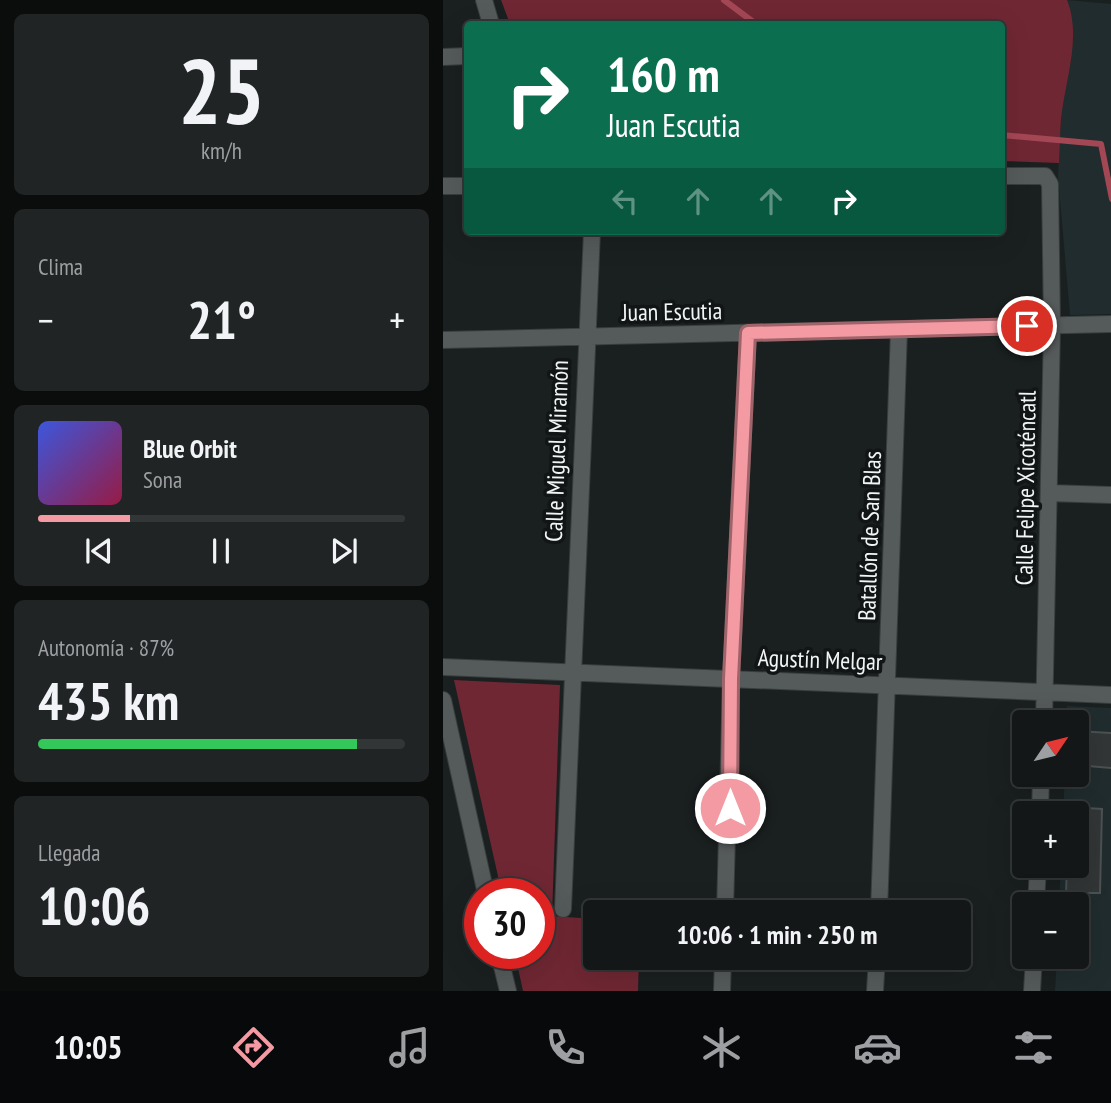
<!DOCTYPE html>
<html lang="es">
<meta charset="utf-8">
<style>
:root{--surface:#141718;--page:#212425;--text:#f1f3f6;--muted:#9d9fa2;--line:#333637;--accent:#f49aa3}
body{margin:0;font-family:"PT Sans Narrow",sans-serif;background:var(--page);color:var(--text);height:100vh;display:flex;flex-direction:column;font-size:26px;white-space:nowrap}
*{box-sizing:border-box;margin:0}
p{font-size:23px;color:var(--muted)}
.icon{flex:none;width:38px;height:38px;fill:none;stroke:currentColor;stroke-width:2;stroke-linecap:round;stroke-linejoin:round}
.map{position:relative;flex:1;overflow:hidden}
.drawer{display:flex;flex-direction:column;gap:14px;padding:14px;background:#0b0d0d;width:443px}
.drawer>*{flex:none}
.guide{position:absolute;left:21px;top:21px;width:541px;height:214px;border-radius:7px;box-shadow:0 7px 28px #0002,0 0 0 2px var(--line);background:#0b6e4f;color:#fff;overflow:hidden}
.needle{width:46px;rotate:55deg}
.controls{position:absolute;left:569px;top:710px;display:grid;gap:14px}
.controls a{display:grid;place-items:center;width:77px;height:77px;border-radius:7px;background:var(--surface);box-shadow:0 7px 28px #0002,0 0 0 2px var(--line);font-size:35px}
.speed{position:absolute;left:21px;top:878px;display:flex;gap:14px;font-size:35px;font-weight:700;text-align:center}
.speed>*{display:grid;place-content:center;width:91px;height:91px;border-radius:50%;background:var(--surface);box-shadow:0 7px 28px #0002,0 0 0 2px var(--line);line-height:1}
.speed .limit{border:10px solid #d22;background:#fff;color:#111}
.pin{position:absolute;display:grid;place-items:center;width:60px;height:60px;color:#fff;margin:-30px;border:4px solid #fff;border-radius:50%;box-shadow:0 2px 7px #0007}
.me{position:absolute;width:77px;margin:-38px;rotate:0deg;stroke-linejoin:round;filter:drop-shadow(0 0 5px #0008)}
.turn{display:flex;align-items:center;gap:24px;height:147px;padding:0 28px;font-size:32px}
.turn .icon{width:91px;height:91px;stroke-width:2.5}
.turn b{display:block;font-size:49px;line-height:60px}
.lanes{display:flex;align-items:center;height:66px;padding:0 28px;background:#0003;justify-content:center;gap:35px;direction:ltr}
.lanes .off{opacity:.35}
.big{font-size:52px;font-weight:600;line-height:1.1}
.drawer .widget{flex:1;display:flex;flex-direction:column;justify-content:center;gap:10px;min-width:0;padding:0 24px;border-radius:10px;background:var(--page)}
.drawer .dial{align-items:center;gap:0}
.dial b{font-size:91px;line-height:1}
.song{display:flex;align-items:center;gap:21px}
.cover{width:84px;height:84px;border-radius:10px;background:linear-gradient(135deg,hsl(230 70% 55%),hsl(340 70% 35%))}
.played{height:7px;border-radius:4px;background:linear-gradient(90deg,var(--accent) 25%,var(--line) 25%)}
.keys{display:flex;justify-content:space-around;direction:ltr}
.heat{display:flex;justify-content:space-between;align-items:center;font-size:38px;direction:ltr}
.charge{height:10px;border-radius:5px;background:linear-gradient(90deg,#34c759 87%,var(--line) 0)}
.trip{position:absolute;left:140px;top:900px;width:388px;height:70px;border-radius:7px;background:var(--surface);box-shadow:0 7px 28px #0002,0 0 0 2px var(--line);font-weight:600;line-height:70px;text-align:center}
.dock{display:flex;height:112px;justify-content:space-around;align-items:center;background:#08090a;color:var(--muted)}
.dock .icon{width:49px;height:49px}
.dock .active{color:var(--accent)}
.dock b{font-size:32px;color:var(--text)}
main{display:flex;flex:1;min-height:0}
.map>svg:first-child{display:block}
</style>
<main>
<section class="drawer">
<div class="widget dial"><b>25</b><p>km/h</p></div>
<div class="widget"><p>Clima</p>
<div class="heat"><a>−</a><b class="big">21°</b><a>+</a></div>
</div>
<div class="widget">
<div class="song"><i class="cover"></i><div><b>Blue Orbit</b><p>Sona</p></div></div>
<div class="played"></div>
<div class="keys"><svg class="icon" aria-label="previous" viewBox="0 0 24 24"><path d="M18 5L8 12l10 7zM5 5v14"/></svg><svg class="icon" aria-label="pause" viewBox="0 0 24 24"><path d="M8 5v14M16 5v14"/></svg><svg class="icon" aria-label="next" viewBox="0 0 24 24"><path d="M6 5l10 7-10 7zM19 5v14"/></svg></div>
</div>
<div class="widget"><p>Autonomía · 87%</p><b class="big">435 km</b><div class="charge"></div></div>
<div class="widget"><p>Llegada</p><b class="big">10:06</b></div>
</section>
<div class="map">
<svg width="669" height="991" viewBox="0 0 669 991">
<rect width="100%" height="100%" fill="#1a1f20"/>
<!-- built -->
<path fill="#202c2e" d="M 624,0 L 668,4 L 668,314 L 627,315 L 615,176 Z
M 624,706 L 668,708 L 668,991 L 612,991 L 614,957 L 634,957 L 634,905 L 616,905 L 618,866 L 634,866 L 634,814 L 620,814 L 622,775 L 634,775 L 634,723 L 624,723 Z"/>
<!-- green -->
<path fill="#6f2733" d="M 58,0 L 624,0 C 639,37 622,81 618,119 C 617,133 617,148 616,163 L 558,161 L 558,24 L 67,24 Z
M 11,680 L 117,685 L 109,916 L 152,919 L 152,957 L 196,957 L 195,991 L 80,991 L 72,954 L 96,954 L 96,894 L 59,894 Z"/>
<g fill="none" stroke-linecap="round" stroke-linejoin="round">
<!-- stream -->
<path stroke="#a44755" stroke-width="6" d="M 281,0 L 313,24
M 558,135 L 658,144 L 669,199"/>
</g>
<!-- building -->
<path fill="#323637" stroke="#4c5152" stroke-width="2" d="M 634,731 L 669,733 L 669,768 L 634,765 Z
M 627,807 L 659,809 L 657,893 L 623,893 L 624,866 L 634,866 L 634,814 L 627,814 Z"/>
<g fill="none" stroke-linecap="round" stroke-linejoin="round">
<!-- minor casing -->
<g stroke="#393d3d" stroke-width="18">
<path id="minor" d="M 41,0 L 48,24
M 0,57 L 24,56
M 558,176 L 602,176 L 607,184 L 609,326 L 601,723
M 0,186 L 24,186
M 0,340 L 669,324
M 606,493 L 669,495
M 0,667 L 669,695
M 0,700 L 43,894
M 597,814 L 598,775
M 593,905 L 595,866
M 120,909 L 149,231
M 282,912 L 288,679 L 305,333
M 436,912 L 456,329
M 56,954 L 65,991
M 279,991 L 280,957
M 432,991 L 434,957
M 589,991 L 591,957"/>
</g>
<!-- minor -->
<use href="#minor" stroke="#555a5b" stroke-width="16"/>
</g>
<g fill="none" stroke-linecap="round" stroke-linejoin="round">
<!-- route casing -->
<g stroke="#9f646a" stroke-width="18">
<path id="route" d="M 287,808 L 288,679 L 305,333 L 584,326"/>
</g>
<!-- route -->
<use href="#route" stroke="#f49aa3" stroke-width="12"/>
</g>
<g text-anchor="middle" stroke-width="7" stroke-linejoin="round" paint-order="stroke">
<!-- street labels -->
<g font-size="24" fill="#f2f5f6" stroke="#111516">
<text transform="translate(229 312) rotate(-1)" y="8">Juan Escutia</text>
<text transform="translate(114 451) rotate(-88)" y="8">Calle Miguel Miramón</text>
<text transform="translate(583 488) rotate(-89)" y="8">Calle Felipe Xicoténcatl</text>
<text transform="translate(427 536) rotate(-88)" y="8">Batallón de San Blas</text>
<text transform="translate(377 660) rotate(2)" y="8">Agustín Melgar</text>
</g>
</g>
</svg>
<div class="controls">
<a><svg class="needle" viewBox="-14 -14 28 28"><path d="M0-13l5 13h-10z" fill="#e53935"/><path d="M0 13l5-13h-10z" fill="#9d9fa2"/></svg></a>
<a>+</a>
<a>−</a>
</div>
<div class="speed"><div class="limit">30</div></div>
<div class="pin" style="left:584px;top:326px;background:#d93025"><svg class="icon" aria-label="arrive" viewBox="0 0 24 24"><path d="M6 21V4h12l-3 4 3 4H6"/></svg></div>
<svg class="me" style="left:287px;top:808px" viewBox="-20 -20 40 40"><circle r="17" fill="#f49aa3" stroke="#fff" stroke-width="3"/><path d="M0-11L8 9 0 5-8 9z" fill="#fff"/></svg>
<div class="trip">10:06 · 1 min · 250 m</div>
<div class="guide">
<div class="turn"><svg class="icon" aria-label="right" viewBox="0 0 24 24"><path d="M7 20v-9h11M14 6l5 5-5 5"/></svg><div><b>160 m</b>Juan Escutia</div></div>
<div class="lanes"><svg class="icon off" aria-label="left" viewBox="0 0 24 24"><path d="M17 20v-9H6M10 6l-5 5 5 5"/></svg><svg class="icon off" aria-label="ahead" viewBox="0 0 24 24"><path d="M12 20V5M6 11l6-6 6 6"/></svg><svg class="icon off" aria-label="ahead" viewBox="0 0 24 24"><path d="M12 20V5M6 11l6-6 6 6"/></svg><svg class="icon" aria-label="right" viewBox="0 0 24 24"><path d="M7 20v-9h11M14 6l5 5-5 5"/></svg></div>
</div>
</div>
</main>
<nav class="dock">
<b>10:05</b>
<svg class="icon active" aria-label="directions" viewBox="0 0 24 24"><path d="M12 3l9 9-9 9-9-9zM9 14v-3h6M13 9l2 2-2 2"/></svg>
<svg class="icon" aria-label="music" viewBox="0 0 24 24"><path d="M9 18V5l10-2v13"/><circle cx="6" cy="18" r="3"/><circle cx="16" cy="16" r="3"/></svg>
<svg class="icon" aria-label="phone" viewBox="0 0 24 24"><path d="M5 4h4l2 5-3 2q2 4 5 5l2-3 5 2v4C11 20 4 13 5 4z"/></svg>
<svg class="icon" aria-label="climate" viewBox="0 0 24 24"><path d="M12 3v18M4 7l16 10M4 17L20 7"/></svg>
<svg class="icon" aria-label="car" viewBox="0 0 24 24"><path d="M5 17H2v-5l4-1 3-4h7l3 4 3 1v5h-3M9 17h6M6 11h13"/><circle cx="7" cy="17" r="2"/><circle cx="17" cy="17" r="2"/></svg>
<svg class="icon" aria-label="filters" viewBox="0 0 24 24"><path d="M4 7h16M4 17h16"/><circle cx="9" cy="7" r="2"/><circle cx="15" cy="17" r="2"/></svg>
</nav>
